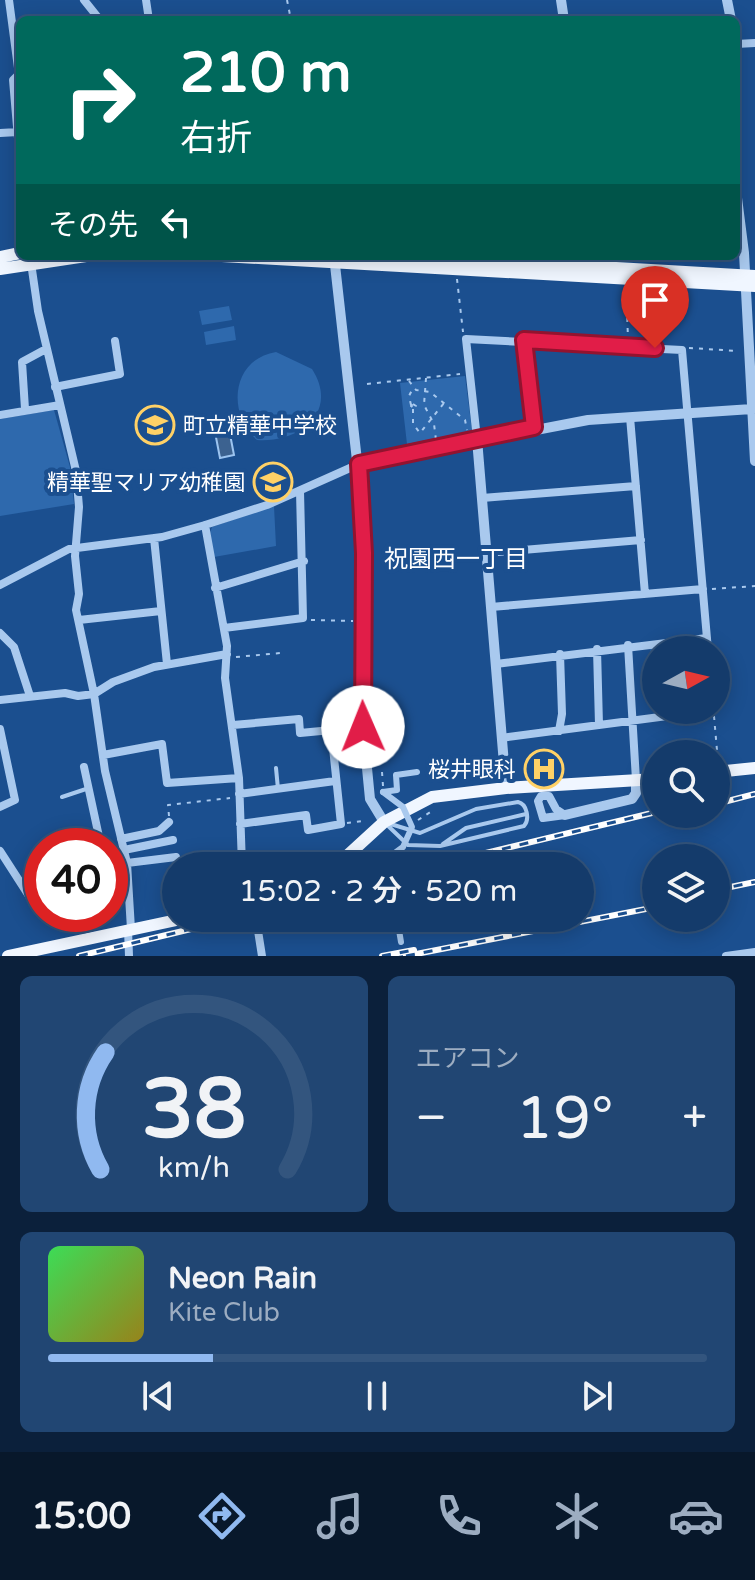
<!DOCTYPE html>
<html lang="ja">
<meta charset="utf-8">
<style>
:root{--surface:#143b6b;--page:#214673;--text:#f1f3f6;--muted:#9dadc1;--line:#33557e;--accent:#90b9f0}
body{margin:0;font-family:"Varela Round","Noto Sans JP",sans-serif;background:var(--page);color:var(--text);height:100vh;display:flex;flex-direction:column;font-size:30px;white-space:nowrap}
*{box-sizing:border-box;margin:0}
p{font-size:26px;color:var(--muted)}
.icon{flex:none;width:44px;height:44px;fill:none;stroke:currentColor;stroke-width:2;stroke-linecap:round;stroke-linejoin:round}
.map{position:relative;height:956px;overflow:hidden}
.panel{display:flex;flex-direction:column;gap:20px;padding:20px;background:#0b203b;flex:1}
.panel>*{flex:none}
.top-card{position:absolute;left:16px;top:16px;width:724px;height:244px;border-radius:12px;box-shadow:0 4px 20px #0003,0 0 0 2px var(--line);background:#00695c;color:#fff;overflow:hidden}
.needle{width:52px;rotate:82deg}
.tools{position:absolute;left:642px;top:636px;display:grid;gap:16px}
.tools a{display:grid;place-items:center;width:88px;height:88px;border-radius:50%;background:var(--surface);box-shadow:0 4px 20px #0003,0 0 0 2px var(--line);font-size:40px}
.speed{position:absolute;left:24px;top:828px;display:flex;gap:16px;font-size:40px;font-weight:700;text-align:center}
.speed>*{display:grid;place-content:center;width:104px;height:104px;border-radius:50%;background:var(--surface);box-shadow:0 4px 20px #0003,0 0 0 2px var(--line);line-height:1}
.speed .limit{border:12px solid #d22;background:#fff;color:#111}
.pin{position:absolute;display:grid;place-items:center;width:68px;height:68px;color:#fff;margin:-82px -34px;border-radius:50% 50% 50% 0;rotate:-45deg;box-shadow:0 0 8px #0007}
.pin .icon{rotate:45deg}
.me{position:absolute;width:88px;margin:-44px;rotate:359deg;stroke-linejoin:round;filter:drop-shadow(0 0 6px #0008)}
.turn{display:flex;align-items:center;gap:28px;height:168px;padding:0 32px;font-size:36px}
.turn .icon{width:104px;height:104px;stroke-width:2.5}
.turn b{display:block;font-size:56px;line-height:68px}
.then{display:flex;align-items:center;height:76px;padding:0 32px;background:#0003;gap:16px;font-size:30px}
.big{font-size:60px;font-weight:600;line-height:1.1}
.panel .tile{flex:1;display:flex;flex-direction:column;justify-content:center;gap:12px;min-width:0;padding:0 28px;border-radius:12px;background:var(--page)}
.panel .dial{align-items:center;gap:0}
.dial svg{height:208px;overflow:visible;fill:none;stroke:var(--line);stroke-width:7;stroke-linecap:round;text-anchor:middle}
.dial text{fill:var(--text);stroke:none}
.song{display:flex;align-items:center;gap:24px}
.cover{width:96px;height:96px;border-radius:12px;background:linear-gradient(135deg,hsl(130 70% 55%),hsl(50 70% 35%))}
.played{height:8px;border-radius:4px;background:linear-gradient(90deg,var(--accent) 25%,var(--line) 25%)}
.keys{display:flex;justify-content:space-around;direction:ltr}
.heat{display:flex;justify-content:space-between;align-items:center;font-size:44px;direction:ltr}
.panel .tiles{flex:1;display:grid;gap:20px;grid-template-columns:1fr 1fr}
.tile:last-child{grid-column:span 2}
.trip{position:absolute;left:162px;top:852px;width:432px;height:80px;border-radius:40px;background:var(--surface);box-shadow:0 4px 20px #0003,0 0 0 2px var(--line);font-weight:600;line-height:80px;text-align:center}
.dock{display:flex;height:128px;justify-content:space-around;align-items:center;background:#08182b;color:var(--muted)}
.dock .icon{width:56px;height:56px}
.dock .on{color:var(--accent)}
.dock b{font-size:36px;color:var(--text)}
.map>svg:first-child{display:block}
</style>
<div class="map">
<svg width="755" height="956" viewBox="0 0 755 956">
<rect width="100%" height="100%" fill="#1b4f8f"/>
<!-- green -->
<path fill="#2e69ad" d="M 229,306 L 232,320 L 202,325 L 199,311 Z
M 234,326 L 236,340 L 206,345 L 204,332 Z
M 276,352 L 312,369 C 340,413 298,443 257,440 C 226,413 232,359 276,352 Z
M 465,376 L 472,431 L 407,444 L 400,383 Z
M 54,410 L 70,467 L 74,504 L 0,516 L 0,419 Z
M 274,506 L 276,546 L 214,557 L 210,533 L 212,527 Z
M 700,642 L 704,650 L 656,650 L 656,686 L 653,686 L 650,646 Z"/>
<!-- water -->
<path fill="#3c6290" stroke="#9cc4f0" stroke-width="2" d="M 228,424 L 234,455 L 220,458 L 214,427 Z"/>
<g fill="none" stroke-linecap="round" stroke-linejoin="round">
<!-- path -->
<path stroke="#a9c9ee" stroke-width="2" stroke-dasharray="4 6" stroke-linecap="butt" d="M 287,0 L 291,20
M 457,279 L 463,332
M 626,288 L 628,338
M 689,348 L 738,351
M 426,378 L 424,405 L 434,424 L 436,440
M 409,381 L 416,390 L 430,392 L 465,420 L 467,430
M 367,384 L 460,374
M 413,404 L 416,406 L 415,409 L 411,406 Z
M 411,405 L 409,396 L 413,388
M 413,409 L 413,424 L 420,433 L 444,403
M 712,589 L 755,586
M 311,620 L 353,621
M 236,657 L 281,653
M 714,716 L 718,762
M 382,772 L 383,786
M 169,816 L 168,805 L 230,798
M 418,820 L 432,811
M 347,823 L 362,821
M 185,856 L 234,851
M 393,866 L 408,863"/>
<!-- service -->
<path stroke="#a9c9ee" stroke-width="4" d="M 276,768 L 278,789
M 62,797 L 89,788
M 518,802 C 527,804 530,819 524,826 L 440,846 L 408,845 L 384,822 L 420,833 L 476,809 Z
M 443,844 L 466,828 L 526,814
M 349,858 L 360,866"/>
<!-- pedestrian -->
<path stroke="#a9c9ee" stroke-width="6" d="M 383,792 L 397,790 L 396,775 L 417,772
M 397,918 L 401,942"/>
<!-- minor -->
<path stroke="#a9c9ee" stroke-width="8" d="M 9,0 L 20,83
M 84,0 L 100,20
M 146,0 L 149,20
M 736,44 L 755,43
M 19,74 L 13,80 L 20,162
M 0,133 L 18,132
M 30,256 L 38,311 L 76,471 L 79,507 L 75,556 L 79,594 L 76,610 L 94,694 L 105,771 L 127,863 L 131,929
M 524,340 L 534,427
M 55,387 L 120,374 L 115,341
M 25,409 L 22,362 L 46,349
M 0,415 L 60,405
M 630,417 L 645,594
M 477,439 L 466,339 L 682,350 L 708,650
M 482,498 L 636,486
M 205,525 L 227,646 L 225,678 L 239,778 L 242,866
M 154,538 L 167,664
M 486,553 L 641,540
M 0,585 L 69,549 L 162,537 L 205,525 L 267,505 L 359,464
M 215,588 L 304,561
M 491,607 L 703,589
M 79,620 L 161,611
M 224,628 L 303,618 L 300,491
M 0,633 L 14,647 L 30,696
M 628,645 L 636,780
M 597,649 L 599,725
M 496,664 L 707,638
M 0,700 L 65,693 L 78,696 L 94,694 L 113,682 L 154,667 L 227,654
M 233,725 L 299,719 L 300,733 L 363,727
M 0,729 L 15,800 L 0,807
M 559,731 L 562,714 L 560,654
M 501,738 L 713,710
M 103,755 L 162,744 L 167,783 L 239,778
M 84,767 L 101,846
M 239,794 L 335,781
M 549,796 L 556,809 L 565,815 L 543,818 L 538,801 L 541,796 Z
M 240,824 L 306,815 L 308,830 L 341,824 L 331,729
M 121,839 L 159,831 L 169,822
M 124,850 L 173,840
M 0,851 L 31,899 L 42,897
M 127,863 L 176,857
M 110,885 L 128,886
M 256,918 L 262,956
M 256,921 L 271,918
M 128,929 L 129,956
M 726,956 L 755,952"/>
<!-- tertiary -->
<path stroke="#a9c9ee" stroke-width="10" d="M 561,0 L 564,20
M 727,0 L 731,20
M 736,190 L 744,253 L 755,461
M 334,256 L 362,505 L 363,727 L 370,799 L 384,822
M 477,439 L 506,788
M 359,464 L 588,420 L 752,409
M 565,815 L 632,799 L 636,793 L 636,780"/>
<!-- primary -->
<path stroke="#f0f6ff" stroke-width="12" d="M 222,256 L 755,286
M 407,256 L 755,276
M 0,257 L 20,253
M 0,269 L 86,256
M 716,772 L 755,768
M 336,866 L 384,822 L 432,797 L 506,788 L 656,779
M 8,956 L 186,918"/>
<!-- rail casing -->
<g stroke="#fff" stroke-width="6">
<path id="rail" d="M 716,804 L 755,794
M 432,866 L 656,812
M 716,890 L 755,882
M 79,956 L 237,918
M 382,956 L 414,950
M 406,956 L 656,907"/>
</g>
<!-- rail -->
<use href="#rail" stroke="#1b4f8f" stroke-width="3" stroke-dasharray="9" stroke-linecap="butt"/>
<!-- pedestrian-bridge -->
<path stroke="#a9c9ee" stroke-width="6" d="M 377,866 L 403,847 L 412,827 L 403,807 L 383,792"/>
</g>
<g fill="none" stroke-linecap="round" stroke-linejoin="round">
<!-- route casing -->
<g stroke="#92132f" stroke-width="20">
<path id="route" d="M 363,727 L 364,553 L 359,464 L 534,427 L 524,340 L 655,348"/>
</g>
<!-- route -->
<use href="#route" stroke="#e11d48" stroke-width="14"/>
</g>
<!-- icons -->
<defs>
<g id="school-ring" transform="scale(2)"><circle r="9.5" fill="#1b4f8f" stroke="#ffd166" stroke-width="1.5"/><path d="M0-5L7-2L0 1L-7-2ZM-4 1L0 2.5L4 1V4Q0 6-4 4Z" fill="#ffd166"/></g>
<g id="hospital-ring" transform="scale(2)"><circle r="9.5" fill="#1b4f8f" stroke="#ffd166" stroke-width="1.5"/><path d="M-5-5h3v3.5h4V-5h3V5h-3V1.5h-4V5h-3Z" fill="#ffd166"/></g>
</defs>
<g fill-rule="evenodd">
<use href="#school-ring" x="155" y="425"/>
<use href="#school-ring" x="273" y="482"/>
<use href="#hospital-ring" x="544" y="769"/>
</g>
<g text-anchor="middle" stroke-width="8" stroke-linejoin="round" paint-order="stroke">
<!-- poi labels -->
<g font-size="22" fill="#fff" stroke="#1b4f8f" text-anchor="end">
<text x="183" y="433" text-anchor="start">町立精華中学校</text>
<text x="245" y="490">精華聖マリア幼稚園</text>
<text x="516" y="777">桜井眼科</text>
</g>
<!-- neighbourhood labels -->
<g font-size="24" fill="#fff" stroke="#1b4f8f">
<text x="456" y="567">祝園西一丁目</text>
</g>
</g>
</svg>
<div class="tools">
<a><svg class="needle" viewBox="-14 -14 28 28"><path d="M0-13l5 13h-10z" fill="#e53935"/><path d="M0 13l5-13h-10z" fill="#9dadc1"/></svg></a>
<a><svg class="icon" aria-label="search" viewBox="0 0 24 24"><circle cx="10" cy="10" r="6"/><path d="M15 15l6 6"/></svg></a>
<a><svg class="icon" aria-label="layers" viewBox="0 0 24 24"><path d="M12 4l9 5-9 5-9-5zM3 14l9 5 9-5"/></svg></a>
</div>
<div class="speed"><div class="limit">40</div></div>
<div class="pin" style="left:655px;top:348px;background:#d93025"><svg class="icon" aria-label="arrive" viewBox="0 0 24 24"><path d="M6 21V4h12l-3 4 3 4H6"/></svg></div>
<svg class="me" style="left:363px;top:727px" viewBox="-20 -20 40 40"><circle r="19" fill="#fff"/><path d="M0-13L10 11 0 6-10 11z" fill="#e11d48"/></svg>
<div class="trip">15:02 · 2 分 · 520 m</div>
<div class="top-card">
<div class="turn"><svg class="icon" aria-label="right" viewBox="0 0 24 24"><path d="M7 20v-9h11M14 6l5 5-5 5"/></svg><div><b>210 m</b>右折</div></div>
<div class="then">その先<svg class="icon" aria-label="left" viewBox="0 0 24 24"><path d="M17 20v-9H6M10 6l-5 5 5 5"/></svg></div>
</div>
</div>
<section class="panel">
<div class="tiles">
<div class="tile dial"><svg viewBox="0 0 100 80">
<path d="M14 69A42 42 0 1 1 86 69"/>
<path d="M14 69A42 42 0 0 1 16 24" stroke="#90b9f0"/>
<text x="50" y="56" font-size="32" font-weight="700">38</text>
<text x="50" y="72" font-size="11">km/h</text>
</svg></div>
<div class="tile"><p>エアコン</p>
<div class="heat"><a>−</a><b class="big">19°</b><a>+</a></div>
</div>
<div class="tile">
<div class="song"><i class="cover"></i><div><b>Neon Rain</b><p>Kite Club</p></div></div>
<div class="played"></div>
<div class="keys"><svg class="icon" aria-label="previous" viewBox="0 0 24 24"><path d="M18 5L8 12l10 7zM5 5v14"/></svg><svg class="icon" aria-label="pause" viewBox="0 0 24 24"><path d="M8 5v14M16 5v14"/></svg><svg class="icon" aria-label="next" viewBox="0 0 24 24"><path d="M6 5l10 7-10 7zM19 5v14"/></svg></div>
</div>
</div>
</section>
<nav class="dock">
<b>15:00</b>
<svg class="icon on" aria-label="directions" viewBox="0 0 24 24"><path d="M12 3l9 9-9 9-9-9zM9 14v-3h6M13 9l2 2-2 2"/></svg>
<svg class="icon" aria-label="music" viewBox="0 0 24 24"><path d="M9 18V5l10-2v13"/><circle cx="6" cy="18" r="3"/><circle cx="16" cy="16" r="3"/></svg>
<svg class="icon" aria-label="phone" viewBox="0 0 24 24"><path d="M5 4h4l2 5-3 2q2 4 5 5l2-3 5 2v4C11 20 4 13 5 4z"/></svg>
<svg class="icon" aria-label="climate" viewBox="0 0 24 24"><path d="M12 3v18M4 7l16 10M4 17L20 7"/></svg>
<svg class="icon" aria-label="car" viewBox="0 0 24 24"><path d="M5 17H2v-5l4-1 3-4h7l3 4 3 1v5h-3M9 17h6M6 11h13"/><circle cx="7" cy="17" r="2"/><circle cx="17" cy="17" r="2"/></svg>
</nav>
